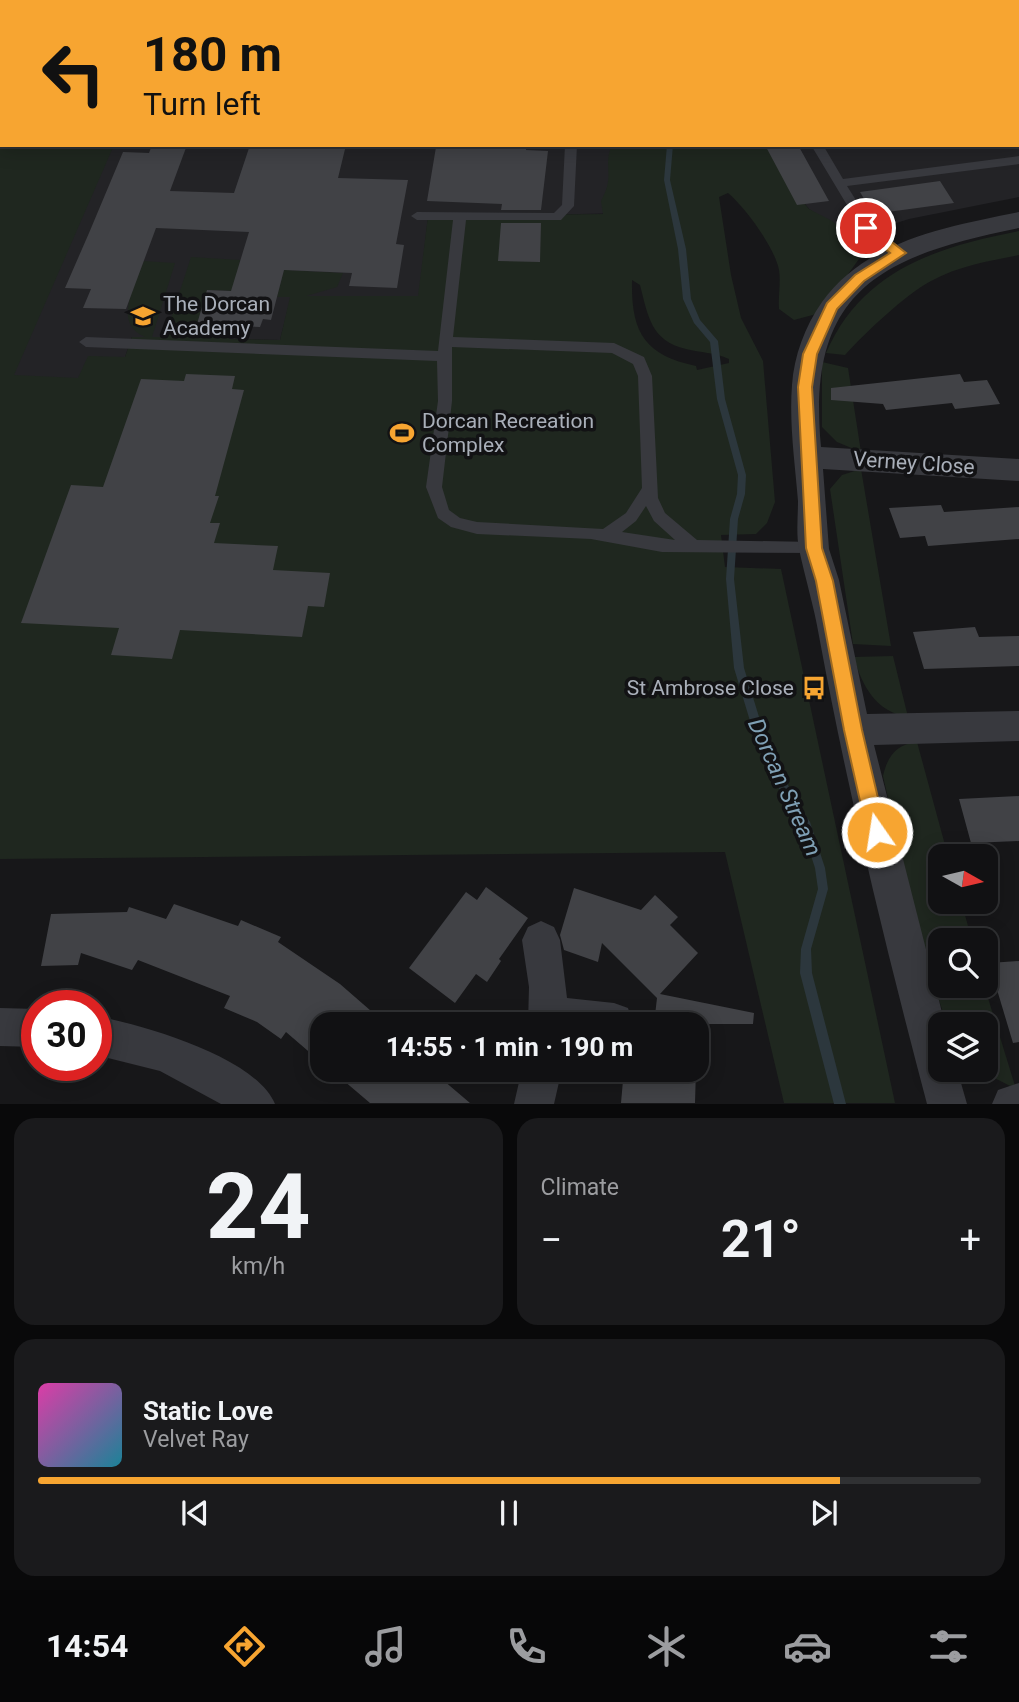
<!DOCTYPE html>
<meta charset="utf-8">
<style>
:root{--surface:#111113;--page:#1a1a1c;--text:#f1f3f6;--muted:#9c9da0;--line:#303133;--accent:#f7a531}
body{margin:0;font-family:Roboto,sans-serif;background:var(--page);color:var(--text);height:100vh;display:flex;flex-direction:column;font-size:26px;white-space:nowrap}
*{box-sizing:border-box;margin:0}
p{font-size:23px;color:var(--muted)}
.icon{flex:none;width:38px;height:38px;fill:none;stroke:currentColor;stroke-width:2;stroke-linecap:round;stroke-linejoin:round}
.map{position:relative;height:1104px;overflow:hidden}
.panel{display:flex;flex-direction:column;gap:14px;padding:14px;background:#09090a;flex:1}
.panel>*{flex:none}
.guide{position:absolute;left:0px;top:0px;width:1020px;height:147px;box-shadow:0 4px 18px #0003,0 0 0 2px var(--line);background:#f7a531;color:#111;overflow:hidden}
.needle{width:46px;rotate:98deg}
.controls{position:absolute;left:928px;top:844px;display:grid;gap:14px}
.controls a{display:grid;place-items:center;width:70px;height:70px;border-radius:14px;background:var(--surface);box-shadow:0 4px 18px #0003,0 0 0 2px var(--line);font-size:35px}
.speed{position:absolute;left:21px;top:990px;display:flex;gap:14px;font-size:35px;font-weight:700;text-align:center}
.speed>*{display:grid;place-content:center;width:91px;height:91px;border-radius:50%;background:var(--surface);box-shadow:0 4px 18px #0003,0 0 0 2px var(--line);line-height:1}
.speed .limit{border:10px solid #d22;background:#fff;color:#111}
.pin{position:absolute;display:grid;place-items:center;width:60px;height:60px;color:#fff;margin:-30px;border:4px solid #fff;border-radius:50%;box-shadow:0 2px 7px #0007}
.me{position:absolute;width:77px;margin:-38px;rotate:347deg;stroke-linejoin:round;filter:drop-shadow(0 0 5px #0008)}
.turn{display:flex;align-items:center;gap:24px;height:147px;padding:0 28px;font-size:32px}
.turn .icon{width:91px;height:91px;stroke-width:2.5}
.turn b{display:block;font-size:49px;line-height:60px}
.big{font-size:52px;font-weight:700;line-height:1.1}
.panel .tile{flex:1;display:flex;flex-direction:column;justify-content:center;gap:10px;min-width:0;padding:0 24px;border-radius:21px;background:var(--page)}
.panel .dial{align-items:center;gap:0}
.dial b{font-size:91px;line-height:1}
.song{display:flex;align-items:center;gap:21px}
.cover{width:84px;height:84px;border-radius:10px;background:linear-gradient(135deg,hsl(320 70% 55%),hsl(190 70% 35%))}
.played{height:7px;border-radius:4px;background:linear-gradient(90deg,var(--accent) 85%,var(--line) 85%)}
.keys{display:flex;justify-content:space-around;direction:ltr}
.heat{display:flex;justify-content:space-between;align-items:center;font-size:38px;direction:ltr}
.panel .tiles{flex:1;display:grid;gap:14px;grid-template-columns:1fr 1fr}
.tile:last-child{grid-column:span 2}
.trip{position:absolute;left:310px;top:1012px;width:399px;height:70px;border-radius:21px;background:var(--surface);box-shadow:0 4px 18px #0003,0 0 0 2px var(--line);font-weight:700;line-height:70px;text-align:center}
.tabs{display:flex;height:112px;justify-content:space-around;align-items:center;background:#070708;color:var(--muted)}
.tabs .icon{width:49px;height:49px}
.tabs .selected{color:var(--accent)}
.tabs b{font-size:32px;color:var(--text)}
.map>svg:first-child{display:block}
</style>
<div class="map">
<svg width="1019" height="1104" viewBox="0 0 1019 1104">
<rect width="100%" height="100%" fill="#171719"/>
<!-- built -->
<path fill="#232326" d="M 0,0 L 617,2 L 2,2 L 2,145 L 624,145 L 628,213 L 428,217 L 419,296 L 291,296 L 280,340 L 132,337 L 80,486 L 0,621 Z
M 691,0 L 1019,0 L 1019,197 L 909,219 L 852,237 L 809,209 L 796,193 L 773,145 L 1018,145 L 1018,2 Z"/>
<!-- green -->
<path fill="#1f271f" fill-rule="evenodd" d="M 0,0 L 691,0 L 2,2 L 2,145 L 114,145 L 14,375 L 78,378 L 88,356 L 125,357 L 132,337 L 145,337 C 112,323 135,286 144,261 L 175,263 L 152,337 L 165,337 L 191,257 L 240,260 L 238,270 L 241,291 L 207,290 L 197,324 L 231,326 L 229,339 L 280,340 L 290,297 L 277,297 L 284,270 L 343,273 L 337,287 L 306,296 L 418,296 L 428,216 L 603,214 L 601,201 C 616,174 602,168 612,145 L 773,145 L 796,193 L 809,209 L 832,221 L 852,237 L 864,252 L 820,313 L 794,320 L 779,309 C 778,297 781,282 779,270 C 775,248 745,207 728,193 L 719,197 L 731,275 L 741,318 L 763,361 L 775,502 L 767,523 L 756,534 L 721,535 L 725,567 L 781,569 L 895,1103 L 784,1103 L 725,852 L 0,859 ZM 632,280 L 640,285 C 648,316 651,341 686,349 C 701,353 714,352 729,359 L 729,363 L 697,370 L 696,366 C 644,355 631,332 632,280 Z
M 1019,231 L 1019,255 C 989,261 958,266 931,281 C 906,294 865,333 845,355 L 826,353 C 862,270 937,247 1019,231 Z
M 822,362 L 848,368 L 861,452 L 837,442 L 822,427 Z
M 861,469 L 891,646 L 853,644 L 830,489 L 842,475 Z
M 893,656 L 908,717 C 876,712 862,686 854,657 Z
M 917,742 L 948,856 L 940,856 L 940,901 L 961,901 L 972,940 L 940,940 L 940,985 L 984,985 L 1016,1089 L 977,1069 L 985,1069 L 985,1024 L 947,1024 L 924,956 L 883,776 C 888,755 896,745 917,742 Z"/>
<g fill="none" stroke-linecap="round" stroke-linejoin="round">
<!-- stream -->
<path fill="#2c373d" fill-rule="evenodd" d="M 662,0 L 668,0 L 668,2 L 662,2 Z
M 667,145 L 673,145 L 670,180 L 686,249 L 691,299 L 700,320 L 718,341 L 725,399 L 746,475 L 745,494 L 738,519 L 734,579 L 744,668 L 767,743 L 797,803 L 810,822 L 825,868 L 828,889 L 811,949 L 812,973 L 846,1104 L 834,1104 L 800,973 L 801,949 L 818,889 L 815,868 L 802,828 L 789,809 L 757,744 L 734,668 L 726,579 L 730,519 L 737,494 L 738,475 L 717,399 L 710,342 L 694,323 L 683,299 L 678,249 L 664,180 Z"/>
</g>
<!-- building -->
<path fill="#414246" d="M 152,145 L 187,145 L 170,191 L 234,193 L 250,145 L 346,145 L 338,178 L 408,180 L 396,244 L 404,245 L 397,288 L 349,286 L 352,273 L 284,270 L 271,320 L 263,319 L 260,327 L 197,324 L 207,290 L 231,291 L 249,232 L 156,228 L 126,309 L 83,308 L 91,289 L 65,288 L 89,233 L 123,152 L 149,153 Z
M 444,145 L 526,145 L 526,150 L 548,151 L 541,210 L 501,210 L 502,204 L 427,201 L 436,147 Z
M 765,145 L 798,145 L 829,201 L 797,205 Z
M 940,181 L 954,203 L 873,214 L 860,192 Z
M 501,223 L 541,223 L 540,262 L 498,261 Z
M 186,374 L 235,376 L 232,389 L 244,390 L 215,496 L 219,496 L 210,523 L 220,523 L 214,543 L 278,546 L 273,570 L 330,573 L 324,607 L 308,606 L 302,637 L 180,630 L 172,659 L 111,655 L 119,628 L 21,623 L 71,485 L 103,487 L 141,379 L 184,381 Z
M 960,374 L 964,382 L 987,380 L 1000,404 L 955,409 L 952,403 L 886,410 L 883,404 L 831,400 L 831,388 Z
M 941,505 L 944,512 L 1019,507 L 1019,539 L 928,546 L 925,536 L 900,538 L 889,508 Z
M 975,627 L 979,637 L 1019,636 L 1019,666 L 924,669 L 913,632 Z
M 1019,796 L 1019,841 L 971,843 L 959,799 Z
M 486,887 L 528,918 L 499,959 L 501,961 L 487,982 L 476,974 L 455,1003 L 409,968 L 466,892 L 477,900 Z
M 574,888 L 641,910 L 655,895 L 678,917 L 670,925 L 698,953 L 660,994 L 754,1013 L 753,1024 L 654,1024 L 657,998 L 602,943 L 598,962 L 564,950 L 560,935 Z
M 174,904 L 238,926 L 241,920 L 281,937 L 278,942 L 340,984 L 386,1024 L 322,1024 L 322,1063 L 286,1032 L 281,1039 L 257,1022 L 224,1008 L 230,996 L 138,960 L 132,970 L 81,953 L 78,965 L 41,966 L 51,914 L 127,912 L 129,907 L 166,919 Z
M 1019,961 L 1019,1042 L 1013,1043 L 989,963 Z
M 330,1069 L 430,1069 L 470,1103 L 370,1103 Z
M 624,1069 L 696,1069 L 695,1103 L 621,1103 Z"/>
<g fill="none" stroke-linecap="round" stroke-linejoin="round">
<!-- service -->
<path fill="#38393e" fill-rule="evenodd" d="M 498,0 L 509,0 L 510,2 L 499,2 Z
M 890,0 L 900,0 L 889,2 Z
M 565,145 L 577,145 L 574,206 L 561,220 L 466,220 L 453,337 L 614,343 L 644,357 L 652,376 L 658,498 L 665,513 L 697,540 L 814,542 L 820,543 L 822,548 L 820,553 L 662,552 L 591,539 L 477,534 L 451,527 L 438,518 L 426,487 L 438,401 L 437,361 L 86,347 L 79,342 L 86,337 L 438,351 L 453,220 L 417,220 L 411,216 L 417,212 L 554,213 L 562,205 ZM 452,347 L 612,353 L 633,364 L 638,376 L 642,488 L 626,513 L 603,529 L 477,522 L 460,518 L 449,510 L 442,487 L 452,401 ZM 646,506 L 654,521 L 675,540 L 622,532 L 636,521 Z
M 811,145 L 823,145 L 843,179 L 1019,156 L 1019,164 L 847,186 L 871,224 L 904,250 L 904,256 L 899,257 L 862,230 Z"/>
<!-- minor -->
<path fill="#38393e" fill-rule="evenodd" d="M 1019,212 L 1019,228 C 881,256 806,290 821,447 L 1019,459 L 1019,481 L 823,469 L 829,549 L 839,580 L 867,714 L 1019,711 L 1019,741 L 874,745 L 945,1024 L 940,1024 L 940,1069 L 957,1069 L 967,1104 L 927,1104 C 886,949 848,793 819,636 C 814,606 805,578 799,549 C 796,533 798,517 798,501 C 795,463 789,424 792,385 C 794,356 805,326 822,302 C 866,240 950,226 1019,212 Z
M 541,921 L 554,927 L 560,940 L 567,998 L 614,1003 L 628,1008 L 633,1024 L 528,1024 L 529,987 L 522,940 L 528,927 Z
M 0,1008 L 37,1009 L 37,1047 L 0,1046 Z
M 96,1016 C 143,1025 256,1057 275,1104 L 221,1104 L 160,1071 L 96,1055 Z
M 522,1069 L 562,1069 L 554,1104 L 514,1104 Z
M 1019,1083 L 1019,1104 L 992,1104 L 998,1090 Z"/>
</g>
<!-- route -->
<path fill="#f7a531" stroke="#a16b20" stroke-width="2" d="M 861,225 L 870,225 L 906,253 L 864,281 L 837,309 L 817,354 L 812,387 L 822,548 L 833,581 L 862,730 L 886,832 L 883,839 L 877,841 L 870,839 L 867,832 L 844,730 L 816,581 L 806,548 L 798,387 L 803,354 L 827,303 L 855,275 L 890,253 L 861,230 Z"/>
<!-- icons -->
<defs>
<g id="school-bare" transform="scale(1.89)"><path d="M0-5L7-2L0 1L-7-2ZM-4 1L0 2.5L4 1V4Q0 6-4 4Z" fill="#f7a531" stroke="#121214" stroke-width="2.5" paint-order="stroke"/></g>
<g id="stadium-bare" transform="scale(1.89)"><path d="M0-5a6.5 5 0 1 0 0 10a6.5 5 0 1 0 0-10ZM-3.5-1.8h7v3.6h-7Z" fill="#f7a531" stroke="#121214" stroke-width="2.5" paint-order="stroke"/></g>
<g id="bus-bare" transform="scale(1.89)"><path d="M-5-6H5V4H4V6H2V4H-2V6H-4V4H-5ZM-3.5-4V0h7V-4ZM-3.5 1.2v1.5H-2V1.2ZM2 1.2v1.5H3.5V1.2Z" fill="#f7a531" stroke="#121214" stroke-width="2.5" paint-order="stroke"/></g>
</defs>
<g fill-rule="evenodd">
<use href="#school-bare" x="143" y="316"/>
<use href="#stadium-bare" x="402" y="433"/>
<use href="#bus-bare" x="814" y="688"/>
</g>
<g text-anchor="middle" stroke-width="7" stroke-linejoin="round" paint-order="stroke">
<!-- poi labels -->
<g font-size="21" fill="#a9afb9" stroke="#121214" text-anchor="start">
<text x="163" y="311">The Dorcan<tspan x="163" dy="24">Academy</tspan></text>
<text x="422" y="428">Dorcan Recreation<tspan x="422" dy="24">Complex</tspan></text>
<text x="794" y="695" text-anchor="end">St Ambrose Close</text>
</g>
<!-- street labels -->
<g font-size="21" fill="#a9afb9" stroke="#121214">
<text transform="translate(914 463) rotate(4)" y="7">Verney Close</text>
</g>
<!-- water labels -->
<g font-size="23" font-style="italic" fill="#7fa0b5" stroke="#121214">
<text transform="translate(785 787) rotate(66)" y="8">Dorcan Stream</text>
</g>
</g>
</svg>
<div class="controls">
<a><svg class="needle" viewBox="-14 -14 28 28"><path d="M0-13l5 13h-10z" fill="#e53935"/><path d="M0 13l5-13h-10z" fill="#9c9da0"/></svg></a>
<a><svg class="icon" aria-label="search" viewBox="0 0 24 24"><circle cx="10" cy="10" r="6"/><path d="M15 15l6 6"/></svg></a>
<a><svg class="icon" aria-label="layers" viewBox="0 0 24 24"><path d="M12 4l9 5-9 5-9-5zM3 14l9 5 9-5"/></svg></a>
</div>
<div class="speed"><div class="limit">30</div></div>
<div class="pin" style="left:866px;top:228px;background:#d93025"><svg class="icon" aria-label="arrive" viewBox="0 0 24 24"><path d="M6 21V4h12l-3 4 3 4H6"/></svg></div>
<svg class="me" style="left:877px;top:832px" viewBox="-20 -20 40 40"><circle r="17" fill="#f7a531" stroke="#fff" stroke-width="3"/><path d="M0-11L8 9 0 5-8 9z" fill="#fff"/></svg>
<div class="trip">14:55 · 1 min · 190 m</div>
<div class="guide">
<div class="turn"><svg class="icon" aria-label="left" viewBox="0 0 24 24"><path d="M17 20v-9H6M10 6l-5 5 5 5"/></svg><div><b>180 m</b>Turn left</div></div>
</div>
</div>
<section class="panel">
<div class="tiles">
<div class="tile dial"><b>24</b><p>km/h</p></div>
<div class="tile"><p>Climate</p>
<div class="heat"><a>−</a><b class="big">21°</b><a>+</a></div>
</div>
<div class="tile">
<div class="song"><i class="cover"></i><div><b>Static Love</b><p>Velvet Ray</p></div></div>
<div class="played"></div>
<div class="keys"><svg class="icon" aria-label="previous" viewBox="0 0 24 24"><path d="M18 5L8 12l10 7zM5 5v14"/></svg><svg class="icon" aria-label="pause" viewBox="0 0 24 24"><path d="M8 5v14M16 5v14"/></svg><svg class="icon" aria-label="next" viewBox="0 0 24 24"><path d="M6 5l10 7-10 7zM19 5v14"/></svg></div>
</div>
</div>
</section>
<nav class="tabs">
<b>14:54</b>
<svg class="icon selected" aria-label="directions" viewBox="0 0 24 24"><path d="M12 3l9 9-9 9-9-9zM9 14v-3h6M13 9l2 2-2 2"/></svg>
<svg class="icon" aria-label="music" viewBox="0 0 24 24"><path d="M9 18V5l10-2v13"/><circle cx="6" cy="18" r="3"/><circle cx="16" cy="16" r="3"/></svg>
<svg class="icon" aria-label="phone" viewBox="0 0 24 24"><path d="M5 4h4l2 5-3 2q2 4 5 5l2-3 5 2v4C11 20 4 13 5 4z"/></svg>
<svg class="icon" aria-label="climate" viewBox="0 0 24 24"><path d="M12 3v18M4 7l16 10M4 17L20 7"/></svg>
<svg class="icon" aria-label="car" viewBox="0 0 24 24"><path d="M5 17H2v-5l4-1 3-4h7l3 4 3 1v5h-3M9 17h6M6 11h13"/><circle cx="7" cy="17" r="2"/><circle cx="17" cy="17" r="2"/></svg>
<svg class="icon" aria-label="filters" viewBox="0 0 24 24"><path d="M4 7h16M4 17h16"/><circle cx="9" cy="7" r="2"/><circle cx="15" cy="17" r="2"/></svg>
</nav>
